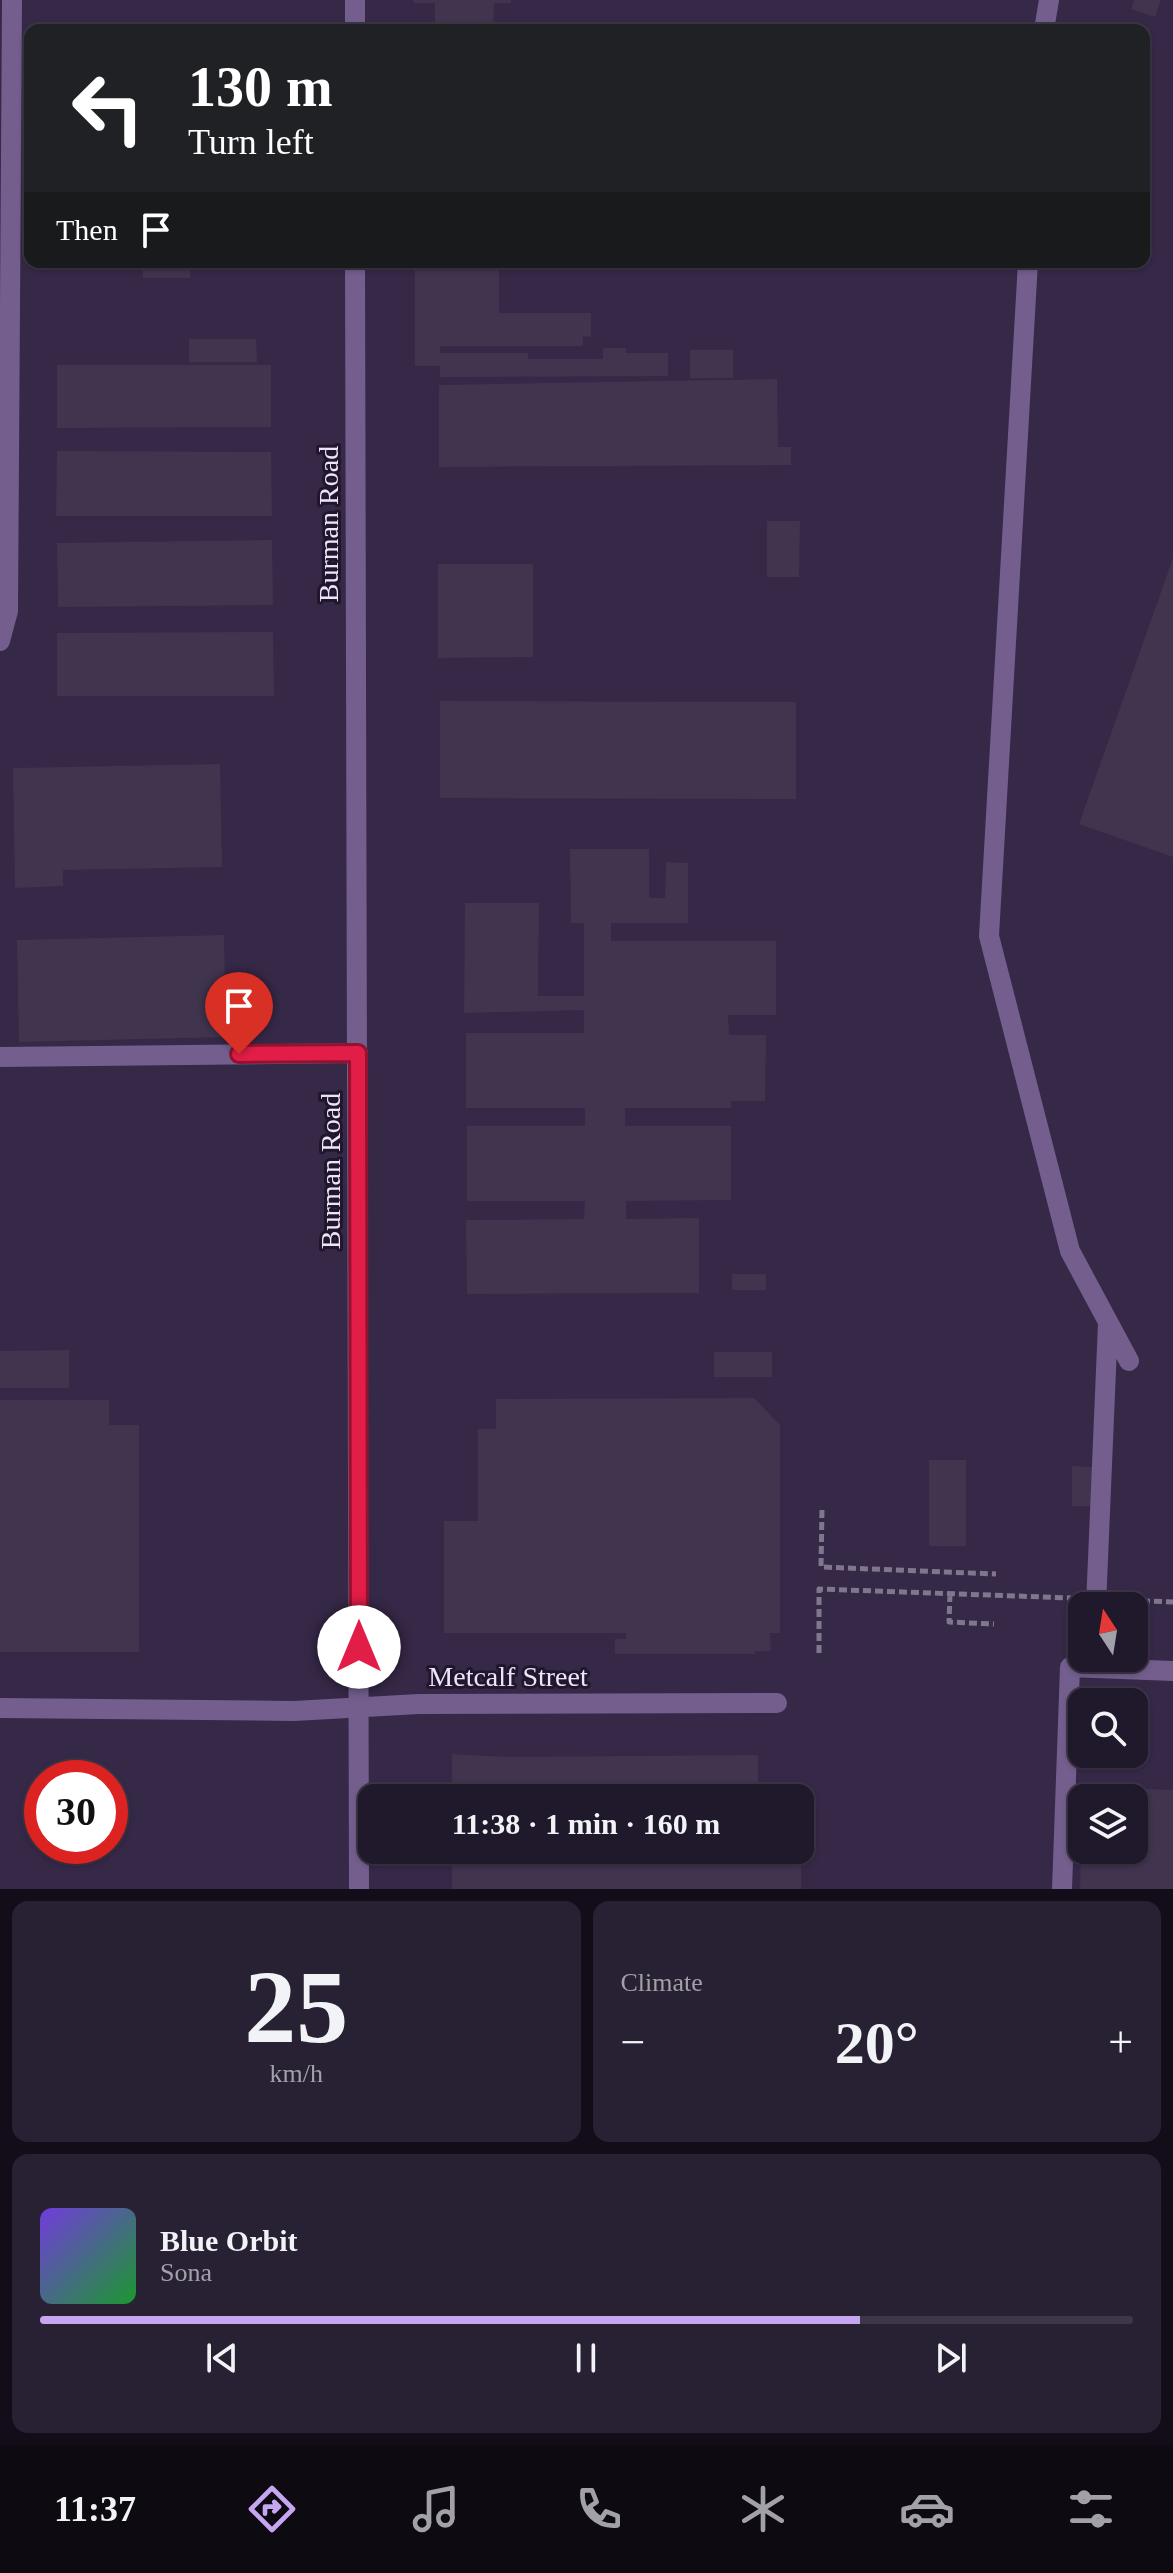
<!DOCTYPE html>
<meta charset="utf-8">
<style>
:root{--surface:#20182b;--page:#282133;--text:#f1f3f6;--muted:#a2a0a9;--line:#3d3747;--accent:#c6a6f0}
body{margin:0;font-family:"Times New Roman",serif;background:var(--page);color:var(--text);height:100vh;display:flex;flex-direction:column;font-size:30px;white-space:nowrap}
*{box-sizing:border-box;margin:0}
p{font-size:26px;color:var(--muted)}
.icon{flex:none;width:44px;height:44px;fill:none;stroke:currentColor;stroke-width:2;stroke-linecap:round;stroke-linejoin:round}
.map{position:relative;height:1889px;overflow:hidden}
.panel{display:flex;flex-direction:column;gap:12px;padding:12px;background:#120d18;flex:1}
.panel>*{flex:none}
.hud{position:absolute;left:24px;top:24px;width:1126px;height:244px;border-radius:16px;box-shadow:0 2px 6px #0004,0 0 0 2px var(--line);background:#202124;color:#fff;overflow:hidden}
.needle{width:52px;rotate:348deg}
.controls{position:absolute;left:1068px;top:1592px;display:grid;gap:16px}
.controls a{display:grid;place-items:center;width:80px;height:80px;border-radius:16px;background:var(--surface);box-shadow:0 2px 6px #0004,0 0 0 2px var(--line);font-size:40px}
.speed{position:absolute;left:24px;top:1760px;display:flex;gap:16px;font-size:40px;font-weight:700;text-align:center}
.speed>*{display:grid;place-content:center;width:104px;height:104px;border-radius:50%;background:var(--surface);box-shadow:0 2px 6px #0004,0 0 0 2px var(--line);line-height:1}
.speed .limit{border:12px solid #d22;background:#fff;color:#111}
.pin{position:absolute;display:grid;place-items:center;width:68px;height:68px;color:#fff;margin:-82px -34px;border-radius:50% 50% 50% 0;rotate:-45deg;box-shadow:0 0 8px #0007}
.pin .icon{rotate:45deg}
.me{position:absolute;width:88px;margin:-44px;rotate:0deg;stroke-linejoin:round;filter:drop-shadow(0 0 6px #0008)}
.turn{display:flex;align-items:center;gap:28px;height:168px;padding:0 32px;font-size:36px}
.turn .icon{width:104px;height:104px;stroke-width:2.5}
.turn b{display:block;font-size:56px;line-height:68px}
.then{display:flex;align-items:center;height:76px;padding:0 32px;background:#0003;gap:16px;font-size:30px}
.big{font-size:60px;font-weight:600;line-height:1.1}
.panel .tile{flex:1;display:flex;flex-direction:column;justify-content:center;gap:12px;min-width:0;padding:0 28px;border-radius:16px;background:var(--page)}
.panel .dial{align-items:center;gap:0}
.dial b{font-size:104px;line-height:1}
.song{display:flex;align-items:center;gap:24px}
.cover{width:96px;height:96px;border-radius:12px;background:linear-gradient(135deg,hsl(260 70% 55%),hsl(130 70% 35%))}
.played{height:8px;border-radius:4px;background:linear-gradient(90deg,var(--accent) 75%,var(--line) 75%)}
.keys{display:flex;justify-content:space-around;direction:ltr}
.heat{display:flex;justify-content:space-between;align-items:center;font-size:44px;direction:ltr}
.panel .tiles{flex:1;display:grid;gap:12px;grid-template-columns:1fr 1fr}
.tile:last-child{grid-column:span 2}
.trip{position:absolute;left:358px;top:1784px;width:456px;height:80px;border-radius:16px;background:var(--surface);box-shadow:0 2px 6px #0004,0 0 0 2px var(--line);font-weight:600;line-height:80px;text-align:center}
.dock{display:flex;height:128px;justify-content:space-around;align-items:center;background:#0d0a11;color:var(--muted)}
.dock .icon{width:56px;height:56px}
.dock .on{color:var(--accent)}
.dock b{font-size:36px;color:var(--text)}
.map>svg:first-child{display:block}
</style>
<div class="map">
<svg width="1173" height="1889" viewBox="0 0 1173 1889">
<rect width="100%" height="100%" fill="#2b2039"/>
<!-- built -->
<path fill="#362847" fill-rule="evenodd" d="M 0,0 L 1173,0 L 1173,1889 L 0,1889 ZM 30,30 L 1144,30 L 1144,262 L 30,262 ZM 1082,1606 L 1134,1606 L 1134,1658 L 1082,1658 ZM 1082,1702 L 1134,1702 L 1134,1754 L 1082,1754 ZM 42,1778 L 110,1778 L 110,1846 L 42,1846 ZM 372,1798 L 800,1798 L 800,1850 L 372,1850 ZM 1082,1798 L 1134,1798 L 1134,1850 L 1082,1850 Z"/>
<!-- building -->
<path fill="#40344f" d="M 414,0 L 511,0 L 511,3 L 494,3 L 493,30 L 435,30 L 435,3 L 414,3 Z
M 1134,0 L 1161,0 L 1155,17 L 1131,9 Z
M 143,262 L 190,262 L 190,278 L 143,278 Z
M 415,262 L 499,262 L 499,313 L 591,313 L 591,337 L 583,336 L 583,346 L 440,346 L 440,353 L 528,353 L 528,359 L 603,359 L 603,348 L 626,348 L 626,353 L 668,353 L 668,376 L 440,377 L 440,366 L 415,366 Z
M 189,339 L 256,339 L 257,362 L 189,362 Z
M 690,350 L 733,350 L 733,378 L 690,378 Z
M 57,365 L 271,365 L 271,427 L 57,428 Z
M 777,379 L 778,447 L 791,447 L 791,465 L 439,467 L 439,385 Z
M 57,451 L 271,452 L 272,516 L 56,516 Z
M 767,521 L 800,521 L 799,577 L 767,577 Z
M 272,540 L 273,605 L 58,607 L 57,543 Z
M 1173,558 L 1173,857 L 1079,824 Z
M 438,564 L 533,564 L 533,657 L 438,658 Z
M 273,632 L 274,696 L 57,696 L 57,633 Z
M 440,701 L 796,702 L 796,799 L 440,798 Z
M 220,764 L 222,867 L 63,870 L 63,886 L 15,888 L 13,768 Z
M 570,849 L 649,849 L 649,898 L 665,898 L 666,862 L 688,863 L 688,923 L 611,923 L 611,941 L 776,941 L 776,1015 L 728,1015 L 729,1034 L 731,1035 L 766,1035 L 765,1101 L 731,1101 L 731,1108 L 625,1108 L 625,1126 L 731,1126 L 731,1200 L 626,1201 L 626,1219 L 699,1218 L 699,1293 L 467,1294 L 466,1220 L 584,1219 L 585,1201 L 467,1201 L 467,1126 L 585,1126 L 585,1108 L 466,1108 L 466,1033 L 584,1033 L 584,1010 L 464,1013 L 465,903 L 539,903 L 538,996 L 584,996 L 584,923 L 571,923 Z
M 224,935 L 226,1037 L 19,1042 L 17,940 Z
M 732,1274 L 766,1274 L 766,1290 L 732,1290 Z
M 69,1350 L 69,1388 L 0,1388 L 0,1351 Z
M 714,1352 L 772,1352 L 772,1377 L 714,1377 Z
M 754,1398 L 780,1425 L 780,1633 L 770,1633 L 771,1651 L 755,1651 L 755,1654 L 615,1654 L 615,1639 L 626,1639 L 626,1633 L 444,1633 L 444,1521 L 478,1521 L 478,1429 L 496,1429 L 496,1399 Z
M 0,1400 L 109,1400 L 109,1425 L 139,1425 L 139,1652 L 0,1652 Z
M 929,1460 L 966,1460 L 966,1546 L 929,1546 Z
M 1072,1466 L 1093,1467 L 1093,1506 L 1072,1506 Z
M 452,1754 L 507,1757 L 758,1755 L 758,1798 L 452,1798 Z
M 1084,1787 L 1173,1790 L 1173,1889 L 1080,1889 L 1081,1850 L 1134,1850 L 1134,1798 L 1083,1798 Z
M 452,1850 L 784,1850 L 784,1865 L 801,1865 L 801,1889 L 452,1889 Z"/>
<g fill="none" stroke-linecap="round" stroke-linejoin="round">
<!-- path -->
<path stroke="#80778d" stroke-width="5" stroke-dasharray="8 4" stroke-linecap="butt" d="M 822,1510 L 821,1567 L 996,1574
M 950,1594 L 949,1622 L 994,1624
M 1118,1600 L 1173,1602
M 819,1653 L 819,1589 L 1072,1598"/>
<!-- minor -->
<path stroke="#735e8d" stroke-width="20" d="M 355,0 L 355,30
M 1044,30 L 1049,0
M 355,262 L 359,1889
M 1028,262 L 989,936 L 1070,1251 L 1129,1361
M 0,641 L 8,611 L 12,0
M 0,1057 L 358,1053
M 1096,1606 L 1108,1323
M 0,1708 L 294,1711 L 419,1704 L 777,1703
M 1062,1889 L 1070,1667 L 1173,1671"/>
</g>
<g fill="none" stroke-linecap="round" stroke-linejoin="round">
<!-- route casing -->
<g stroke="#92132f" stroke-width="20">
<path id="route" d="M 239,1054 L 358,1053 L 359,1647"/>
</g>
<!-- route -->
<use href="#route" stroke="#e11d48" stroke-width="14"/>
</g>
<g text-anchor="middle" stroke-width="6" stroke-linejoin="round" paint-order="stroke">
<!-- street labels -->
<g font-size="28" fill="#ece5f7" stroke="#22162f">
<text transform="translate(328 524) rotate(-90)" y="10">Burman Road</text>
<text transform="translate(330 1171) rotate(-90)" y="10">Burman Road</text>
<text x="508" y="1686">Metcalf Street</text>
</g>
</g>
</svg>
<div class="controls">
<a><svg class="needle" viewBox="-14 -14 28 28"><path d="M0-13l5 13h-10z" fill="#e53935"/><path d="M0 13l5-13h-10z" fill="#a2a0a9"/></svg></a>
<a><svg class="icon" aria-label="search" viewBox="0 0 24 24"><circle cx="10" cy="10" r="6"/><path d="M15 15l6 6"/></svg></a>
<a><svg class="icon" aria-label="layers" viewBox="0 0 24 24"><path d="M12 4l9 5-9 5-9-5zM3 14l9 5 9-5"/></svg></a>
</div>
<div class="speed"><div class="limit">30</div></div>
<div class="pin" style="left:239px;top:1054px;background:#d93025"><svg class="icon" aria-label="arrive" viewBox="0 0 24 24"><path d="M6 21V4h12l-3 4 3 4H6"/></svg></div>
<svg class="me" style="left:359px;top:1647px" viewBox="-20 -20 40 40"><circle r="19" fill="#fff"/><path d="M0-13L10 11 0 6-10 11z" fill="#e11d48"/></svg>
<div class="trip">11:38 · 1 min · 160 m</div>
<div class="hud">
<div class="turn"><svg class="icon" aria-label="left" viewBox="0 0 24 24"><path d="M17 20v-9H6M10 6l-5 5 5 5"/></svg><div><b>130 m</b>Turn left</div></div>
<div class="then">Then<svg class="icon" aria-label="arrive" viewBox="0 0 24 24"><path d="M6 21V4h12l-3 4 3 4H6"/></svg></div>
</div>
</div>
<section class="panel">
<div class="tiles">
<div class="tile dial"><b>25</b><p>km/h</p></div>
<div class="tile"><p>Climate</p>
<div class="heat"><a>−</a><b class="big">20°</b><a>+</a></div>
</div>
<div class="tile">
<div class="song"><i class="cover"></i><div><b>Blue Orbit</b><p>Sona</p></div></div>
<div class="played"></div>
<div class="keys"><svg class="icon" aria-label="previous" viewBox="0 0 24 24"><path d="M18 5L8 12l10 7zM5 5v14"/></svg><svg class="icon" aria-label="pause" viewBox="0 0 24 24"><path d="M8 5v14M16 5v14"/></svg><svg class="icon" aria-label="next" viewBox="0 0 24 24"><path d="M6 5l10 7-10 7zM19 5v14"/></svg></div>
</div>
</div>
</section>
<nav class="dock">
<b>11:37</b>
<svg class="icon on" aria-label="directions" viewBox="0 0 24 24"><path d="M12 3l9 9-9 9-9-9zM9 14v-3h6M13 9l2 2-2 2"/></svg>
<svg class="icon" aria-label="music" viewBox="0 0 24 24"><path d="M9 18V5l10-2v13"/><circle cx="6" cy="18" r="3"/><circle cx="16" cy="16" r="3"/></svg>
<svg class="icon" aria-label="phone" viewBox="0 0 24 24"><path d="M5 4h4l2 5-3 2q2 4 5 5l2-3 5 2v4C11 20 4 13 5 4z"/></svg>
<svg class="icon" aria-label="climate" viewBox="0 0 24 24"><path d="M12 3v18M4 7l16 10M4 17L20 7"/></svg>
<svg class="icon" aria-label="car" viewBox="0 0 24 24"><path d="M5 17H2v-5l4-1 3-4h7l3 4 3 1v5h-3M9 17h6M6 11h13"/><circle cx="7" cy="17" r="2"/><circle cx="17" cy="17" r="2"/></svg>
<svg class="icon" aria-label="filters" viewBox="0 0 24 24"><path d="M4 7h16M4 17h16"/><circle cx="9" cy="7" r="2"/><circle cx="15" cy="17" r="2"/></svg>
</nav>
